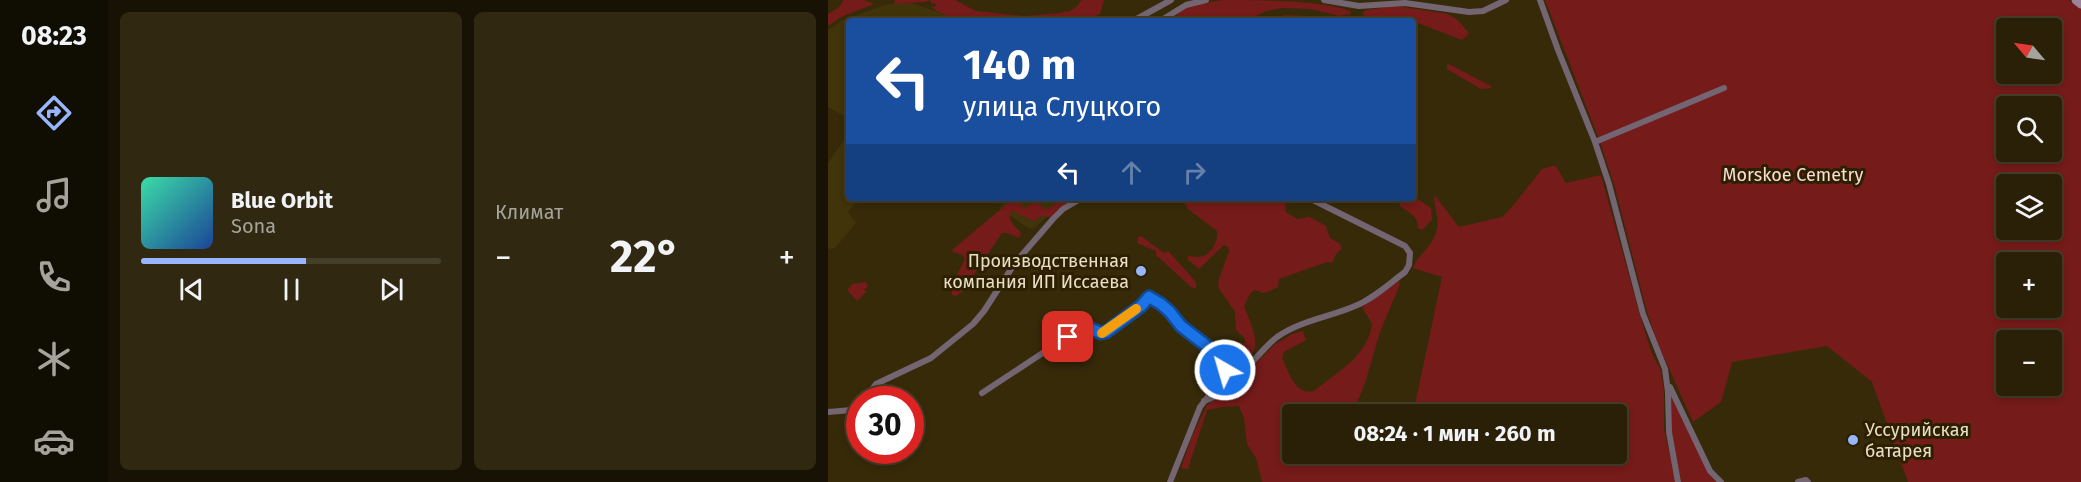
<!DOCTYPE html>
<html lang="ru">
<meta charset="utf-8">
<style>
:root{--surface:#292007;--page:#312811;--text:#f1f3f6;--muted:#a5a39b;--line:#453e28;--accent:#98b6fd}
body{margin:0;font-family:"Fira Sans",sans-serif;background:var(--page);color:var(--text);height:100vh;display:flex;flex-direction:column;font-size:22px;white-space:nowrap}
*{box-sizing:border-box;margin:0}
p{font-size:20px;color:var(--muted)}
.icon{flex:none;width:33px;height:33px;fill:none;stroke:currentColor;stroke-width:2;stroke-linecap:round;stroke-linejoin:round}
.map{position:relative;flex:1;overflow:hidden}
.panel{display:flex;flex-direction:column;gap:12px;padding:12px;background:#171204;width:720px}
.panel>*{flex:none}
.guide{position:absolute;left:18px;top:18px;width:570px;height:183px;border-radius:6px;box-shadow:0 3px 9px #0003,0 0 0 2px var(--line);background:#1a4fa0;color:#fff;overflow:hidden}
.needle{width:39px;rotate:299deg}
.buttons{position:absolute;left:1168px;top:18px;display:grid;gap:12px}
.buttons a{display:grid;place-items:center;width:66px;height:66px;border-radius:6px;background:var(--surface);box-shadow:0 3px 9px #0003,0 0 0 2px var(--line);font-size:30px}
.speed{position:absolute;left:18px;top:386px;display:flex;gap:12px;font-size:30px;font-weight:700;text-align:center}
.speed>*{display:grid;place-content:center;width:78px;height:78px;border-radius:50%;background:var(--surface);box-shadow:0 3px 9px #0003,0 0 0 2px var(--line);line-height:1}
.speed .limit{border:9px solid #d22;background:#fff;color:#111}
.pin{position:absolute;display:grid;place-items:center;width:51px;height:51px;color:#fff;margin:-26px;border-radius:12px;box-shadow:0 3px 9px #0006}
.me{position:absolute;width:66px;margin:-33px;rotate:322deg;stroke-linejoin:round;filter:drop-shadow(0 0 4px #0008)}
.turn{display:flex;align-items:center;gap:21px;height:126px;padding:0 18px;font-size:27px}
.turn .icon{width:78px;height:78px;stroke-width:2.5}
.turn b{display:block;font-size:42px;line-height:51px}
.lanes{display:flex;align-items:center;height:57px;padding:0 18px;background:#0003;justify-content:center;gap:30px;direction:ltr}
.lanes .off{opacity:.35}
.big{font-size:45px;font-weight:700;line-height:1.1}
.panel .card{flex:1;display:flex;flex-direction:column;justify-content:center;gap:9px;min-width:0;padding:0 21px;border-radius:9px;background:var(--page)}
.song{display:flex;align-items:center;gap:18px}
.cover{width:72px;height:72px;border-radius:9px;background:linear-gradient(135deg,hsl(160 70% 55%),hsl(220 70% 35%))}
.played{height:6px;border-radius:3px;background:linear-gradient(90deg,var(--accent) 55%,var(--line) 55%)}
.keys{display:flex;justify-content:space-around;direction:ltr}
.heat{display:flex;justify-content:space-between;align-items:center;font-size:33px;direction:ltr}
.panel .tiles{flex:1;display:grid;gap:12px;grid-template-columns:repeat(2,1fr)}
.trip{position:absolute;left:454px;top:404px;width:345px;height:60px;border-radius:6px;background:var(--surface);box-shadow:0 3px 9px #0003,0 0 0 2px var(--line);font-weight:700;line-height:60px;text-align:center}
main{display:flex;flex:1;min-height:0}
.tab-bar{display:flex;flex-direction:column;width:108px;justify-content:space-around;align-items:center;background:#100d03;color:var(--muted)}
.tab-bar .icon{width:42px;height:42px}
.tab-bar .active{color:var(--accent)}
.tab-bar b{font-size:27px;color:var(--text)}
.map>svg:first-child{display:block}
</style>
<main>
<nav class="tab-bar">
<b>08:23</b>
<svg class="icon active" aria-label="directions" viewBox="0 0 24 24"><path d="M12 3l9 9-9 9-9-9zM9 14v-3h6M13 9l2 2-2 2"/></svg>
<svg class="icon" aria-label="music" viewBox="0 0 24 24"><path d="M9 18V5l10-2v13"/><circle cx="6" cy="18" r="3"/><circle cx="16" cy="16" r="3"/></svg>
<svg class="icon" aria-label="phone" viewBox="0 0 24 24"><path d="M5 4h4l2 5-3 2q2 4 5 5l2-3 5 2v4C11 20 4 13 5 4z"/></svg>
<svg class="icon" aria-label="climate" viewBox="0 0 24 24"><path d="M12 3v18M4 7l16 10M4 17L20 7"/></svg>
<svg class="icon" aria-label="car" viewBox="0 0 24 24"><path d="M5 17H2v-5l4-1 3-4h7l3 4 3 1v5h-3M9 17h6M6 11h13"/><circle cx="7" cy="17" r="2"/><circle cx="17" cy="17" r="2"/></svg>
</nav>
<section class="panel">
<div class="tiles">
<div class="card">
<div class="song"><i class="cover"></i><div><b>Blue Orbit</b><p>Sona</p></div></div>
<div class="played"></div>
<div class="keys"><svg class="icon" aria-label="previous" viewBox="0 0 24 24"><path d="M18 5L8 12l10 7zM5 5v14"/></svg><svg class="icon" aria-label="pause" viewBox="0 0 24 24"><path d="M8 5v14M16 5v14"/></svg><svg class="icon" aria-label="next" viewBox="0 0 24 24"><path d="M6 5l10 7-10 7zM19 5v14"/></svg></div>
</div>
<div class="card"><p>Климат</p>
<div class="heat"><a>−</a><b class="big">22°</b><a>+</a></div>
</div>
</div>
</section>
<div class="map">
<svg width="1253" height="482" viewBox="0 0 1253 482">
<rect width="100%" height="100%" fill="#372a09"/>
<!-- built -->
<path fill="#41330a" d="M 78,1 L 124,17 L 153,21 L 21,21 L 21,119 L 0,107 L 0,30 L 15,20 L 57,5 Z
M 21,133 L 21,198 L 31,198 L 20,212 L 28,223 L 7,248 L 0,249 L 0,163 Z
M 183,198 L 250,198 L 226,211 L 205,229 L 200,228 L 171,208 Z"/>
<!-- green -->
<path fill="#751b19" fill-rule="evenodd" d="M 16,0 L 36,0 L 46,4 L 13,17 L 0,26 L 0,14 L 11,7 Z
M 68,0 L 127,0 L 148,11 L 196,16 L 234,13 L 237,11 L 240,12 L 247,8 L 254,0 L 276,0 L 272,14 L 254,21 L 128,21 C 120,15 110,13 103,7 L 108,6 L 107,3 L 104,4 L 102,0 L 97,2 L 67,4 L 66,2 Z
M 395,0 C 429,0 493,0 522,11 L 523,14 L 511,16 L 482,9 L 454,8 L 439,11 L 416,21 L 350,21 L 348,17 C 356,3 380,3 395,0 Z
M 717,0 L 1240,0 L 1253,8 L 1253,482 L 1080,482 L 1044,382 L 999,346 L 904,362 L 893,402 L 865,422 L 830,344 L 819,312 L 787,188 L 772,142 ZM 1179,28 L 1224,28 L 1224,74 L 1179,74 ZM 1179,106 L 1224,106 L 1224,152 L 1179,152 ZM 1179,184 L 1224,184 L 1224,230 L 1179,230 ZM 1179,262 L 1224,262 L 1224,308 L 1179,308 ZM 1179,340 L 1224,340 L 1224,386 L 1179,386 Z
M 569,6 L 620,14 L 631,21 L 641,33 L 634,40 L 577,18 L 541,21 L 536,19 L 535,12 L 538,10 Z
M 456,15 L 481,16 L 497,21 L 437,21 Z
M 619,63 L 663,86 L 663,88 L 653,89 L 619,69 Z
M 724,166 L 728,166 L 738,183 L 773,175 L 813,319 L 823,351 L 833,371 L 836,392 L 836,429 L 848,482 L 434,482 L 428,458 L 419,444 L 416,418 L 411,406 L 394,407 L 379,410 L 360,469 L 353,468 L 364,436 L 379,405 L 399,393 L 446,345 L 464,334 L 475,331 L 478,340 L 456,352 L 454,358 C 461,372 467,396 486,391 C 509,372 540,356 544,324 L 534,307 L 571,281 L 572,284 L 552,332 L 538,380 L 525,414 L 465,414 L 465,453 L 574,455 L 575,453 L 789,453 L 789,414 L 585,414 L 614,277 L 585,268 C 588,259 594,255 599,248 C 616,227 608,218 606,197 L 608,197 L 631,227 L 674,217 L 683,208 L 714,169 Z
M 585,196 L 603,208 L 604,220 L 594,230 L 590,228 C 591,216 581,213 572,206 L 571,202 L 565,198 L 585,198 Z
M 236,198 L 249,198 L 233,207 L 223,217 L 214,216 L 206,221 L 184,211 C 177,219 188,227 193,233 L 191,238 L 179,233 L 174,233 L 134,292 L 128,296 L 124,295 L 123,286 L 137,259 L 135,255 L 125,252 L 124,250 L 185,199 L 197,208 L 209,200 L 215,208 L 220,209 Z
M 353,198 L 450,198 L 457,203 L 458,212 L 469,219 L 482,217 L 498,226 L 502,238 L 511,243 L 514,248 L 508,254 L 504,263 L 499,262 L 451,279 L 450,287 L 437,293 L 426,290 L 422,294 L 416,306 C 420,317 429,335 427,347 C 425,358 398,384 389,391 L 400,367 L 406,361 L 409,349 L 418,342 L 416,338 L 408,330 L 407,312 L 390,287 L 391,279 L 401,251 L 400,247 L 396,245 L 371,269 L 360,260 L 360,256 C 364,256 367,257 370,257 C 382,257 391,241 389,231 L 360,209 Z
M 313,236 L 336,253 L 340,251 L 342,253 L 368,282 L 368,289 L 363,287 L 328,255 L 328,251 L 309,243 L 310,237 Z
M 38,282 L 40,286 L 36,290 L 38,292 L 29,301 L 19,290 L 24,284 Z
M 843,396 L 881,474 L 888,482 L 853,482 L 844,432 Z"/>
<g fill="none" stroke-linecap="round" stroke-linejoin="round">
<!-- minor -->
<path stroke="#746573" stroke-width="6" d="M 496,0 L 531,6 L 577,3 L 641,12 L 655,11 L 678,0
M 712,0 L 730,50 L 767,142 L 781,184 L 815,314 L 837,369 L 840,392 L 841,432 L 850,482
M 305,21 L 343,0
M 332,21 L 358,5 L 378,0
M 767,142 L 896,88
M 842,387 L 882,471 L 893,482
M 154,393 L 251,329 L 258,327 L 273,333 L 278,332 L 307,310 L 321,297 L 333,304 L 342,312 L 353,326 L 393,357 L 397,370 L 396,376 L 372,407 L 342,482
M 37,399 L 48,384 L 103,358 L 145,324 L 156,311 L 187,263 L 225,219 L 235,209 L 254,198
M 376,401 C 405,393 426,355 449,337 C 471,321 502,317 527,306 C 545,299 562,283 577,272 L 581,265 L 582,253 L 577,246 L 481,198
M 0,412 L 24,410 L 32,404
M 970,482 L 978,480 L 980,482"/>
<!-- secondary -->
<path stroke="#9c859c" stroke-width="9" d="M 1248,0 L 1253,4"/>
</g>
<g fill="none" stroke-linecap="round" stroke-linejoin="round">
<!-- route casing -->
<g stroke="#114b97" stroke-width="15">
<path id="route" d="M 240,337 L 258,327 L 273,333 L 278,332 L 313,306 L 321,297 L 333,304 L 342,312 L 353,326 L 393,357 L 397,370"/>
</g>
<!-- route -->
<use href="#route" stroke="#1a73e8" stroke-width="10"/>
<!-- slow -->
<path stroke="#f59e0b" stroke-width="10" d="M 274,333 L 308,309"/>
</g>
<!-- markers -->
<g fill="#98b6fd" stroke="#2c2000" stroke-width="2">
<circle cx="313" cy="271" r="6"/>
<circle cx="1025" cy="440" r="6"/>
</g>
<g text-anchor="middle" stroke-width="6" stroke-linejoin="round" paint-order="stroke">
<!-- park labels -->
<g font-size="18" fill="#fbdcd8" stroke="#2c2000">
<text x="965" y="181">Morskoe Cemetry</text>
</g>
<!-- poi labels -->
<g font-size="18" fill="#e9dfc8" stroke="#2c2000" text-anchor="end">
<text x="301" y="267">Производственная<tspan x="301" dy="21">компания ИП Иссаева</tspan></text>
<text x="1037" y="436" text-anchor="start">Уссурийская<tspan x="1037" dy="21">батарея</tspan></text>
</g>
</g>
</svg>
<div class="buttons">
<a><svg class="needle" viewBox="-14 -14 28 28"><path d="M0-13l5 13h-10z" fill="#e53935"/><path d="M0 13l5-13h-10z" fill="#a5a39b"/></svg></a>
<a><svg class="icon" aria-label="search" viewBox="0 0 24 24"><circle cx="10" cy="10" r="6"/><path d="M15 15l6 6"/></svg></a>
<a><svg class="icon" aria-label="layers" viewBox="0 0 24 24"><path d="M12 4l9 5-9 5-9-5zM3 14l9 5 9-5"/></svg></a>
<a>+</a>
<a>−</a>
</div>
<div class="speed"><div class="limit">30</div></div>
<div class="pin" style="left:240px;top:337px;background:#d93025"><svg class="icon" aria-label="arrive" viewBox="0 0 24 24"><path d="M6 21V4h12l-3 4 3 4H6"/></svg></div>
<svg class="me" style="left:397px;top:370px" viewBox="-20 -20 40 40"><circle r="17" fill="#1a73e8" stroke="#fff" stroke-width="3"/><path d="M0-11L8 9 0 5-8 9z" fill="#fff"/></svg>
<div class="trip">08:24 · 1 мин · 260 m</div>
<div class="guide">
<div class="turn"><svg class="icon" aria-label="left" viewBox="0 0 24 24"><path d="M17 20v-9H6M10 6l-5 5 5 5"/></svg><div><b>140 m</b>улица Слуцкого</div></div>
<div class="lanes"><svg class="icon" aria-label="left" viewBox="0 0 24 24"><path d="M17 20v-9H6M10 6l-5 5 5 5"/></svg><svg class="icon off" aria-label="ahead" viewBox="0 0 24 24"><path d="M12 20V5M6 11l6-6 6 6"/></svg><svg class="icon off" aria-label="right" viewBox="0 0 24 24"><path d="M7 20v-9h11M14 6l5 5-5 5"/></svg></div>
</div>
</div>
</main>
